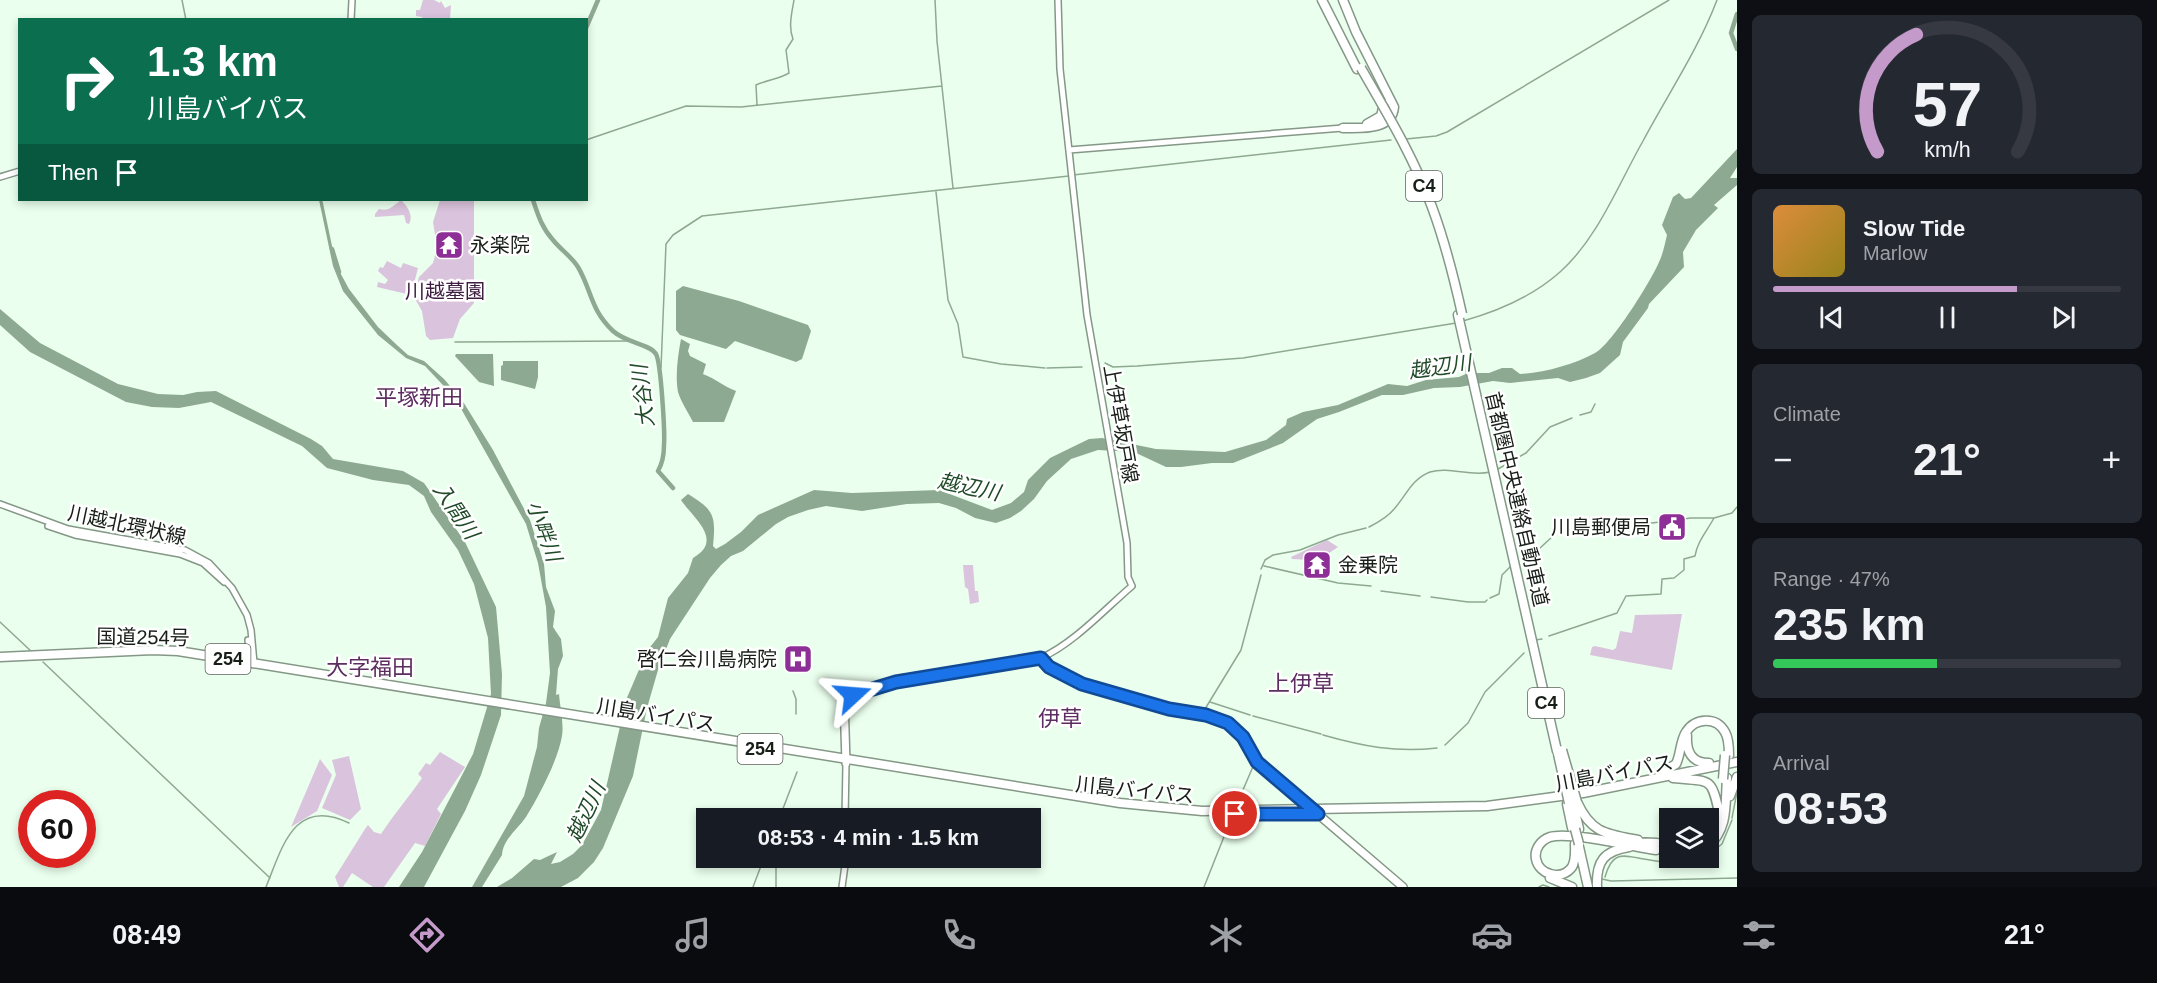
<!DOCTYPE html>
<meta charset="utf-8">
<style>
:root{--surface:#171b24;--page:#242831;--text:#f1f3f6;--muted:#9ea1a6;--line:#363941;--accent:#c49acb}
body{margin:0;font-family:Arial,"Noto Sans JP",sans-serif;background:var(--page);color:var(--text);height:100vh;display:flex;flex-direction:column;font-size:22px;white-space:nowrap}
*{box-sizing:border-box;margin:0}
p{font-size:20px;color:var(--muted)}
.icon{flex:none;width:33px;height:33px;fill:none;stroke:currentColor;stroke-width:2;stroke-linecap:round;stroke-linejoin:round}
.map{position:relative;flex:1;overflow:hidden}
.details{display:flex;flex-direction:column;gap:15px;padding:15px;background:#0d0f14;width:420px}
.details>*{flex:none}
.guide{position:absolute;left:18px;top:18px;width:570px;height:183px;border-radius:0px;box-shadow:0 3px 9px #0003;background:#0b6e4f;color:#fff;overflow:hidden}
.fabs{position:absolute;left:1659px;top:808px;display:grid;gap:12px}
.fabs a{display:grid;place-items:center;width:60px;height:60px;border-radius:0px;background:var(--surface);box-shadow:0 3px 9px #0003;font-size:30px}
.speed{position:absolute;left:18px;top:790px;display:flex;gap:12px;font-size:30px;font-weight:700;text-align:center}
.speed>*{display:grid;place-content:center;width:78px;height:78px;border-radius:50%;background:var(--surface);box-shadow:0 3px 9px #0003;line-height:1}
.speed .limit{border:9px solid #d22;background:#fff;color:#111}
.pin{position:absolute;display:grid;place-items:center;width:51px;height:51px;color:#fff;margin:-26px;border:3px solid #fff;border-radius:50%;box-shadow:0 2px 6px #0007}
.me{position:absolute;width:66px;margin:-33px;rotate:71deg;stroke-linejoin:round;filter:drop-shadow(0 0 4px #0008)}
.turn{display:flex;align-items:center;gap:21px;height:126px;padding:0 30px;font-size:27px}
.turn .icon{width:78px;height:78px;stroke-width:2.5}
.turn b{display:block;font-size:42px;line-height:51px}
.then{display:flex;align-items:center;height:57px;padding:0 30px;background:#0003;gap:12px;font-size:22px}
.big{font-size:45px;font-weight:600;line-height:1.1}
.details .widget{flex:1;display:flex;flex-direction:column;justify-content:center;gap:9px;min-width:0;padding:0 21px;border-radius:9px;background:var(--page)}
.details .dial{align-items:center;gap:0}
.dial svg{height:156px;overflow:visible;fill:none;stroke:var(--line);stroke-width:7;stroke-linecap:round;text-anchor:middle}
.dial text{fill:var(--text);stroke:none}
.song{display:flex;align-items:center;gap:18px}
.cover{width:72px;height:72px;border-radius:9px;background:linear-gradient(135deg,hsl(30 70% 55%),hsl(50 70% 35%))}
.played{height:6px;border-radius:3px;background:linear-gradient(90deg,var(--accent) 70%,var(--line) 70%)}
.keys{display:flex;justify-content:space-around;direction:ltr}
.heat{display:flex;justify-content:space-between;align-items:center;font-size:33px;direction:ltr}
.charge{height:9px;border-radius:4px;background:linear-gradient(90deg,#34c759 47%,var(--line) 0)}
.trip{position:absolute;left:696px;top:808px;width:345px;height:60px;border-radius:0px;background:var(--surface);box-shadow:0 3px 9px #0003;font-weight:600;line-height:60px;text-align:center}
.tabs{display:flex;height:96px;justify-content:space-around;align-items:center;background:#090b0e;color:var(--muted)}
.tabs .icon{width:42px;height:42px}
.tabs .on{color:var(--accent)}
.tabs b{font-size:27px;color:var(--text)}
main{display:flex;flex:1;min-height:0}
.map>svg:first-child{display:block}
</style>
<main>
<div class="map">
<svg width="1737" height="887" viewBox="0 0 1737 887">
<rect width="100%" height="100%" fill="#eaffed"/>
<!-- green -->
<path fill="#dac3dc" d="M 423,0 L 434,0 L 440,3 L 441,1 L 445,8 L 451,5 L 450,19 L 423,19 L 422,17 L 416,16 L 416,10 L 420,10 Z
M 398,200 L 401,200 C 407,206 414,215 409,224 L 406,223 L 404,215 L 375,217 L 375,214 L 379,209 C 389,212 392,206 399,202 Z
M 440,200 L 474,200 L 474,303 L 460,319 L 453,338 L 430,340 L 426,336 L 422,311 L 414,297 L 419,277 L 433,263 L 435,256 L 437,247 L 433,222 Z
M 387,261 L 401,268 L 403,263 L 418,268 L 411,295 L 377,287 L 378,282 L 385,284 L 388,280 L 378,271 L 380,267 L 383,268 Z
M 1327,540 L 1338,547 L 1322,558 L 1313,557 L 1311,560 L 1292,559 L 1291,557 Z
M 963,565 L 973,565 L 975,591 L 978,591 L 979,602 L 970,604 L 968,589 L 965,587 Z
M 1682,614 L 1672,670 L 1590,655 L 1592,647 L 1595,646 L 1613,650 L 1616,648 L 1620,631 L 1632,633 L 1635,615 Z
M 440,752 L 465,767 L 437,809 L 441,814 L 425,846 L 415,843 L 384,887 L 373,887 L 352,873 L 343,887 L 339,887 L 335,877 L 365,829 L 368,825 L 374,832 L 381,834 C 394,814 409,797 422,778 L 418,774 L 426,763 L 430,765 Z
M 349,756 L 361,809 L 350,820 L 322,808 L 336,775 L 332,760 Z
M 320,759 L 332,775 L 317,811 L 291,827 Z"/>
<!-- water -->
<path fill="#8ea991" d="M 1737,149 L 1737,167 L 1730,178 L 1737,178 L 1737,185 L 1714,205 L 1718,208 L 1696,230 L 1683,252 L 1684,267 L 1649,304 L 1648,308 L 1623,342 L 1620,355 L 1600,373 L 1586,378 L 1570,382 L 1558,378 L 1510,383 L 1493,381 L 1460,387 L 1434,388 L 1403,395 L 1382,395 L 1339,412 L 1317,419 L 1283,443 L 1233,463 L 1212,463 L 1181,467 L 1166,467 L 1134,452 L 1098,450 L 1071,459 L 1047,481 L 1034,499 L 1021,511 L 1010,518 L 996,523 L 975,518 L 956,508 L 939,503 L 907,504 L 862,511 L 826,506 L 808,510 L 788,517 L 776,524 L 743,551 L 731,556 L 721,565 L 710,578 L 670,639 L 658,670 L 647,708 L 633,776 L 603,848 L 594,862 L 578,878 L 561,887 L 497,887 L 512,878 L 534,859 L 540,860 L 557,852 L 551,864 L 560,862 L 573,854 L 582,845 L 601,810 L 626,700 L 647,651 L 658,637 L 668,598 L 688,573 L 693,558 C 725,540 692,517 681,500 L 688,494 C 714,510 716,515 713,546 L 716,549 L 725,544 L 741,532 L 758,515 L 814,490 L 852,493 L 939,490 L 992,510 L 1011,503 L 1024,492 L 1028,480 L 1050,458 L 1089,439 L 1102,438 L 1156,449 L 1225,452 L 1266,440 L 1286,425 L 1287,419 L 1303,412 L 1338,405 L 1388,384 L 1407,386 L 1426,380 L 1459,377 L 1468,373 L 1489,373 L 1502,368 L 1512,368 L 1520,374 C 1544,373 1575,364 1595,353 C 1612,344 1651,281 1659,262 C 1663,254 1665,243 1667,235 L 1662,225 L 1673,197 L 1679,193 L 1685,199 L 1691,198 Z
M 319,200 L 322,200 L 323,203 L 336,265 L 349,289 L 378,327 L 398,346 L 408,355 L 424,361 L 444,379 L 462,400 L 493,450 L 530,520 L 544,564 L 546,587 L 555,611 L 553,627 L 561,639 L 563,656 L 558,669 L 556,695 L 559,694 C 560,707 564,724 562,736 C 558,760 539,796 526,817 C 518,829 503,839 502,855 L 482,887 L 472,887 L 524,796 L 537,747 L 539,728 L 546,703 L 550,673 L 546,607 L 538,563 L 526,524 L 455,398 L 425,366 L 406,358 L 378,335 L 343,291 L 333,266 Z
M 683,286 L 739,301 L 808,325 L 811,331 L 802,359 L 796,362 L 735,341 L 726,349 L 680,335 L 676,330 L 676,291 Z
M 0,309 L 40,343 L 118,384 L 158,394 L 183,395 L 197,392 L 216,391 L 311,439 L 322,446 L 333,459 L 403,471 L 424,483 L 465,542 L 496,607 L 502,674 L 501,715 L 481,775 L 465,811 L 424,887 L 399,887 L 422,852 L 473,754 L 491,694 L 488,638 L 474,584 L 458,550 L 431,512 L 424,496 L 409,485 L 373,480 L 327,468 L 302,446 L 211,402 L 179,408 L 152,407 L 126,402 L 30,352 L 0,325 Z
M 681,339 L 690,344 L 688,351 L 690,356 L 706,364 L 703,374 C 716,379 723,386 736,391 L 724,422 L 693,422 C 688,412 681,402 678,392 C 675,375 678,355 681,339 Z
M 456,354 L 493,354 L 494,386 L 479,382 L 455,356 Z
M 503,361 L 538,361 L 538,377 L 535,389 L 501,380 L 501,366 L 503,365 Z"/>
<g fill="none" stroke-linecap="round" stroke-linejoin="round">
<!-- stream -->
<path stroke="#8ea991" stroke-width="1.5" d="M 182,0 L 186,20
M 935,0 L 937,41 L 953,188
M 757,105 L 756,85 C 767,80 779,79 789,73 L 786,50 L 793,39 C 788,27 792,12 794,0
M 1406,139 L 1436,136 L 1447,132 L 1669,0
M 586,140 L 686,106 L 741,107 L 942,86
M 1073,175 L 1391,140
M 936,192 L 948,300 L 958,324 L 963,357 L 1001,364 L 1045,368
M 1463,321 C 1499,311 1532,297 1560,272 C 1598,238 1618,185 1643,141 C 1668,94 1698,50 1717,0
M 455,342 L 627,341
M 1105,363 L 1113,367 L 1137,366 L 1243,358 L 1456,323
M 661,368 L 666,244 L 673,235 L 702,216 L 1069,176
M 1047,368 L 1082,367
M 1580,415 L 1591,412 L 1595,404
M 1498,469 L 1526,453 L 1550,427 L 1572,418
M 1618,517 L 1644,524 L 1691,518 L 1714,518 L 1732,513 L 1737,507
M 1369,527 C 1379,522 1388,517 1395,508 C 1407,494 1412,479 1430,472 C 1450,466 1470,477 1490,472
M 1528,559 L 1552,537
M 1264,566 L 1338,583 L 1371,586
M 1261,569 L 1265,560 L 1273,555 L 1300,550 L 1338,535 L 1366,528
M 1381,591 L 1420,596
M 1431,597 L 1468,602 L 1485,602 L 1487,600
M 1490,598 L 1499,594 L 1502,575 L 1510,567
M 0,622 L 32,652
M 1549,636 L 1617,613 L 1626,596 L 1661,594 L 1662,579 L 1674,578 L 1684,570 L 1684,559 L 1695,556 C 1697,542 1707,531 1714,518
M 1535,640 L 1542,639
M 43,662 L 270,878
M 793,691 L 796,699 L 796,714
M 1210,702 L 1250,715
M 1253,716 L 1321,734
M 1225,718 L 1205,709 L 1241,650 L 1261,575
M 1323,735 C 1362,746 1396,753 1437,748
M 1445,745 L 1468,723 L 1485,692 L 1524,653
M 1236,806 L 1255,762
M 1732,818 L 1737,792
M 779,819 L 797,772
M 1708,855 L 1722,844 L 1732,820
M 776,858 L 776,887
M 1605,877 C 1612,851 1622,855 1644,859 C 1655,861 1667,863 1677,863 C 1685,863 1693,859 1700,858
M 1602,879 L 1611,881 L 1737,878
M 266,887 C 282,848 294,796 349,823
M 753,887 L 764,858
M 1204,887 L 1231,819
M 1539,887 L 1543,885 L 1549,887"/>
<!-- river -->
<path stroke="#8ea991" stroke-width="4.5" d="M 1737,14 L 1731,33 L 1737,49
M 586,28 L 598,0
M 533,200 C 538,215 542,228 553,240 C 561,250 571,256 578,267 C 592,291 590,309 613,331 C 626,343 650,344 656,354 C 661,363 665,432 664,445 C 664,454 662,464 658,471 L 673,488
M 332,249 L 339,272"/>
<!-- secondary casing -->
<g stroke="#859787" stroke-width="8">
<path id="secondary" d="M 351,20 L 352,0
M 1069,150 L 1343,128
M 0,177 L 20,171
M 0,504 L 68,529 L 185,550 L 209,563 L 232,588 L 247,615 L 251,630 L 254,663
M 48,526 L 75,535 L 180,554 L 203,563 L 224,582
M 248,640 L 250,662
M 1041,658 C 1074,643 1104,610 1132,586 L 1128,577 L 1127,543 L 1122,514 L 1087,315 L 1060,69 L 1058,0
M 845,819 L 846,763
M 842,887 L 846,858"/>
</g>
<!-- primary casing -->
<g stroke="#859787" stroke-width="10">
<path id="primary" d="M 846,763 L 844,698 L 896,682 L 1041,658 L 1049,667 L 1082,684 L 1169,709 L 1206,715 L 1228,723 L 1240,733 L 1257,762 L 1403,887"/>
</g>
<!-- highway casing -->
<g stroke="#859787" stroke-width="11">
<path id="highway" d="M 1322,0 L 1357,69
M 1367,124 L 1381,116 L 1384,104
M 1343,128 C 1360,128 1392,131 1394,107 L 1356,32 L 1343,0
M 1458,315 L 1557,751
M 0,657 L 153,650 L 178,651 L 1120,803 L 1202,811 L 1487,806 L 1583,793 L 1737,762
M 1687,736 C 1686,752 1692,763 1709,763
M 1660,774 L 1676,764 C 1681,754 1680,741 1686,732 C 1695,718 1716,716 1725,732 C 1729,739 1729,748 1729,755
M 1673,778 C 1712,782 1711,775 1720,817
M 1730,796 L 1737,777
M 1577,802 C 1591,833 1606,834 1638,840
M 1573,803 L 1579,829
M 1567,804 L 1572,828
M 1634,842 L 1657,843
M 1575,844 C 1575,851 1576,860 1572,867 C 1562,881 1539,875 1536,859 C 1534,849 1541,840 1550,837 C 1569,831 1634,847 1656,850
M 1662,844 L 1670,845
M 1708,846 C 1729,829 1725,802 1727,778
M 1579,847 L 1588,887
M 1662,850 L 1670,851
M 1550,878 L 1572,887
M 1597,887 C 1596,861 1604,851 1629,847"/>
</g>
<!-- secondary -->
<use href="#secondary" stroke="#fff" stroke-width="5"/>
<!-- primary -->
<use href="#primary" stroke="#fff" stroke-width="7"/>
<!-- highway -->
<use href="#highway" stroke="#fff" stroke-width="8"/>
<!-- highway-bridge casing -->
<g stroke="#859787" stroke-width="11" stroke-linecap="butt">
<path id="highway-bridge" d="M 1361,68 C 1387,113 1414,158 1432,207 C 1445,242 1454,278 1462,314
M 1562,750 L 1577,802
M 1558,754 L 1569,803
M 1723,779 L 1725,755
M 1575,829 L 1579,844"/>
</g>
<!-- highway-bridge -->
<use href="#highway-bridge" stroke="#fff" stroke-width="8"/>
</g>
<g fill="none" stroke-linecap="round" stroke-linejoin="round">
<!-- route casing -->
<g stroke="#114b97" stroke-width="15">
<path id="route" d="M 853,695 L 896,682 L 1041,658 L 1049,667 L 1082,684 L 1169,709 L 1206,715 L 1228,723 L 1243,737 L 1257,762 L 1318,814 L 1235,814"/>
</g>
<!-- route -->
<use href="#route" stroke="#1a73e8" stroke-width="10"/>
</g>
<!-- icons -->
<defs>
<g id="temple-square" transform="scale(1.5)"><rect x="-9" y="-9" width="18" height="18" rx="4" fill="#8e2e97" stroke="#fff"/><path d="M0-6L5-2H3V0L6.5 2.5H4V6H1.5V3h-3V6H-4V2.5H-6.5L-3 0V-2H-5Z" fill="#fff"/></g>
<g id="civic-square" transform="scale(1.5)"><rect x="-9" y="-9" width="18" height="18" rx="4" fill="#8e2e97" stroke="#fff"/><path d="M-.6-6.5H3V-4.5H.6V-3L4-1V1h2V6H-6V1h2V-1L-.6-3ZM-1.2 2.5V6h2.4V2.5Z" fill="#fff"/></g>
<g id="hospital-square" transform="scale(1.5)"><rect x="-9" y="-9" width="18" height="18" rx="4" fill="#8e2e97" stroke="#fff"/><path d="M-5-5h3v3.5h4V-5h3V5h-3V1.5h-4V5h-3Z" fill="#fff"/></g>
</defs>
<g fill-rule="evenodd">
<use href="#temple-square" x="449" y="245"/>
<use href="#civic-square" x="1672" y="527"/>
<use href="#temple-square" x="1317" y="565"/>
<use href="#hospital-square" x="798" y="659"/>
</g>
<g text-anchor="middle" stroke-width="5" stroke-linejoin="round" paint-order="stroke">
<!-- shield labels -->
<g fill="#fff" stroke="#5d625e" stroke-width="1.5">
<rect x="1406" y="171" width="36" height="30" rx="4.5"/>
<rect x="205.5" y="644" width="45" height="30" rx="4.5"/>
<rect x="1528" y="688" width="36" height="30" rx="4.5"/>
<rect x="737.5" y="734" width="45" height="30" rx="4.5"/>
</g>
<g font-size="18" font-weight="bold" fill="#181f19">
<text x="1424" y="192">C4</text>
<text x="228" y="665">254</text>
<text x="1546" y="709">C4</text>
<text x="760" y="755">254</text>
</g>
<!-- poi labels -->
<g font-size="20" fill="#181f19" stroke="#fff" text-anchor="start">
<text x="470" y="252">永楽院</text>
<text x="1651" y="534" text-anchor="end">川島郵便局</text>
<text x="1338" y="572">金乗院</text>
<text x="777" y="666" text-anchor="end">啓仁会川島病院</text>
</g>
<!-- park labels -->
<g font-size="20" fill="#3e1e41" stroke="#fff">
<text x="445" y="298">川越墓園</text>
</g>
<!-- street labels -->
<g font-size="20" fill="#181f19" stroke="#fff">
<text transform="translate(1121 424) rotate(80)" y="7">上伊草坂戸線</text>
<text transform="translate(1517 499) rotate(77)" y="7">首都圏中央連絡自動車道</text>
<text transform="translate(127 525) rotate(12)" y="7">川越北環状線</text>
<text transform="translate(143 637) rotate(1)" y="7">国道254号</text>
<text transform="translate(656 715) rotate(9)" y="7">川島バイパス</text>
<text transform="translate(1614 773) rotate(-11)" y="7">川島バイパス</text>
<text transform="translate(1135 790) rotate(6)" y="7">川島バイパス</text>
</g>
<!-- water labels -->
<g font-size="21" font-style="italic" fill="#204b29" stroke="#fff">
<text transform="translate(1440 367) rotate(-8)" y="7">越辺川</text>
<text transform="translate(643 396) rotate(-97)" y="7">大谷川</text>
<text transform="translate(969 487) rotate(12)" y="7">越辺川</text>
<text transform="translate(456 511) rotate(56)" y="7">入間川</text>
<text transform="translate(544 531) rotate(70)" y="7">小畔川</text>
<text transform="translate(586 812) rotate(-65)" y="7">越辺川</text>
</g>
<!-- quarter labels -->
<g font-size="22" fill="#5c2d60" stroke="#fff">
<text x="419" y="405">平塚新田</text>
<text x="370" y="675">大字福田</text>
<text x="1301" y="691">上伊草</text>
<text x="1060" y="726">伊草</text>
</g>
</g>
</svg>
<div class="fabs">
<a><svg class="icon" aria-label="layers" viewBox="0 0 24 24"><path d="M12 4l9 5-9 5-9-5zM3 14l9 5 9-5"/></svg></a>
</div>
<div class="speed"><div class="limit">60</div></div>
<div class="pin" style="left:1235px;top:814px;background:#d93025"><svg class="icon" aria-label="arrive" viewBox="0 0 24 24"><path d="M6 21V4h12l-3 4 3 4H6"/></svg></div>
<svg class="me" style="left:853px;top:695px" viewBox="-20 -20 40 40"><path d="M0-17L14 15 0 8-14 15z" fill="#1a73e8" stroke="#fff" stroke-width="4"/></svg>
<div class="trip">08:53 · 4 min · 1.5 km</div>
<div class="guide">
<div class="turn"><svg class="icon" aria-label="right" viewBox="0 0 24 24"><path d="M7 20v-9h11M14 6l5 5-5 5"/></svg><div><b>1.3 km</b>川島バイパス</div></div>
<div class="then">Then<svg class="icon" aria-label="arrive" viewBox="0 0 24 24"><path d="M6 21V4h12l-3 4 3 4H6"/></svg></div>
</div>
</div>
<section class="details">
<div class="widget dial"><svg viewBox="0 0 100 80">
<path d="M14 69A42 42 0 1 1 86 69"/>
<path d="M14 69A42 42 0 0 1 34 9" stroke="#c49acb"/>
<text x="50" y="56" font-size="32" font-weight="700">57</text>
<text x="50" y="72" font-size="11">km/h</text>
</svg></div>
<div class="widget">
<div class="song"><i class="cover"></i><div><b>Slow Tide</b><p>Marlow</p></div></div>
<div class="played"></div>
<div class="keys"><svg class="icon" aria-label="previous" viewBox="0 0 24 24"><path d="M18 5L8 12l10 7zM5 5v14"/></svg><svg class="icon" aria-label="pause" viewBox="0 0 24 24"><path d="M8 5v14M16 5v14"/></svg><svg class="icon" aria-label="next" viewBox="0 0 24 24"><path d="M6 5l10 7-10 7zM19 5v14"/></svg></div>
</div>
<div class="widget"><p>Climate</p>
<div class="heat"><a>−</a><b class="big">21°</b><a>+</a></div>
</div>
<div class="widget"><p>Range · 47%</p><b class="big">235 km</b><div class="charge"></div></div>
<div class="widget"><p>Arrival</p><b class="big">08:53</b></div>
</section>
</main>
<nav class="tabs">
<b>08:49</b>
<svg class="icon on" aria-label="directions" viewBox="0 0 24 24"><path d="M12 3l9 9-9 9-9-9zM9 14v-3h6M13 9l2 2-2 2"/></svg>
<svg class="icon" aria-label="music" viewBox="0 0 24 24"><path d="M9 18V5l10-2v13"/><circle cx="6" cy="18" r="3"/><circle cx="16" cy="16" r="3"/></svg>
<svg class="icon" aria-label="phone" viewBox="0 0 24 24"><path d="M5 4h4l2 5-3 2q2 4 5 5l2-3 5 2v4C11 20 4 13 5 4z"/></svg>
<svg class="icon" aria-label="climate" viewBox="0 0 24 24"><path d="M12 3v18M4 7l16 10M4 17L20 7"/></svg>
<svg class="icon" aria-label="car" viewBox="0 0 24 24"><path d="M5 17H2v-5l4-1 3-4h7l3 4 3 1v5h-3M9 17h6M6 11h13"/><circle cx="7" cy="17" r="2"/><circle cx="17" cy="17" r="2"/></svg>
<svg class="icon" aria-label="filters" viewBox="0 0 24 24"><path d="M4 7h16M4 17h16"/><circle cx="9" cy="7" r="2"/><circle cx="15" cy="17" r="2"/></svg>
<b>21°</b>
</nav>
